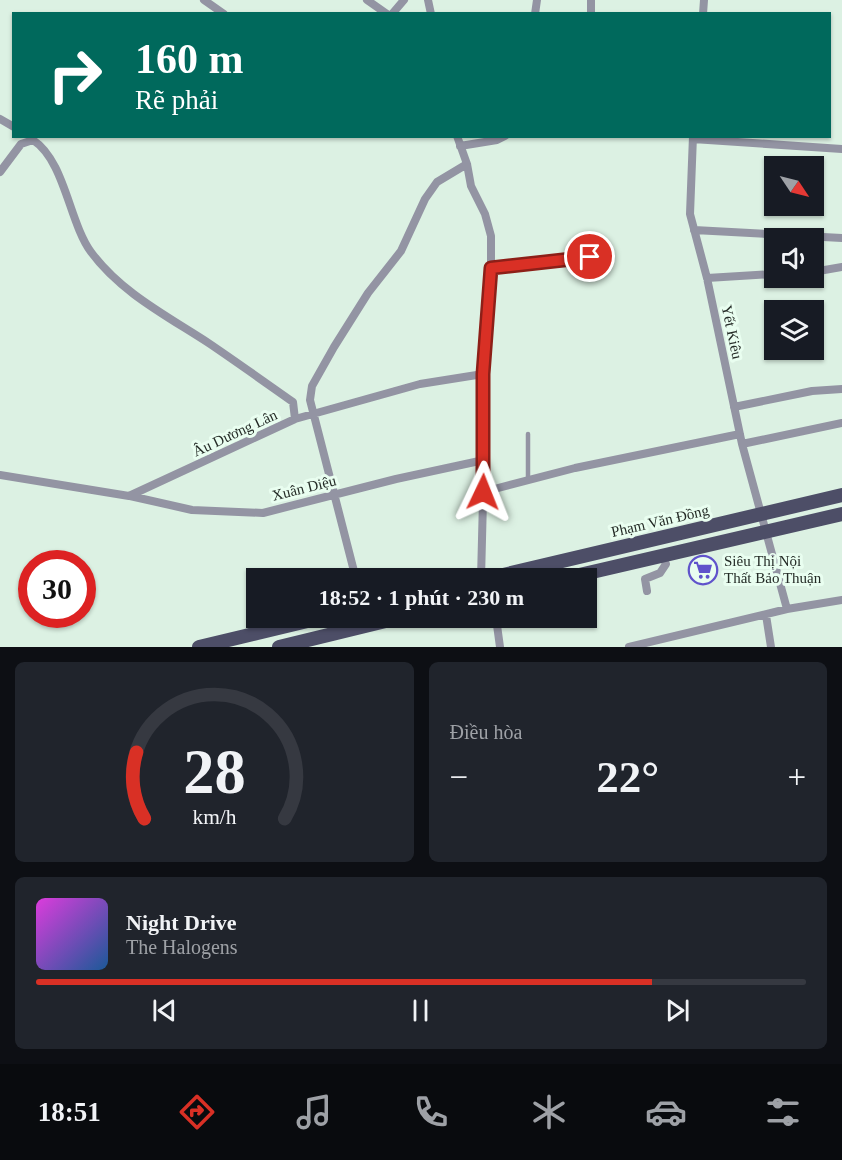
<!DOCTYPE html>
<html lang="vi">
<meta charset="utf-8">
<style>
:root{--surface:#171b24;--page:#20242c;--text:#f1f3f6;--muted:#9ea1a6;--line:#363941;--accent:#d93025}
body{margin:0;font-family:Georgia,serif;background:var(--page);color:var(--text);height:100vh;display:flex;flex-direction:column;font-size:22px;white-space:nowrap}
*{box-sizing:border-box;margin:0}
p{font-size:20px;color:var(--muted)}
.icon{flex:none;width:33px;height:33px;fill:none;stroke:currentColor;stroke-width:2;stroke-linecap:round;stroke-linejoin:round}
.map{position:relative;height:647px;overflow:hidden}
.panel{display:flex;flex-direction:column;gap:15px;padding:15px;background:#0d0f14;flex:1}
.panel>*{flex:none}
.top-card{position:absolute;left:12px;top:12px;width:819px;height:126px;border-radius:0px;box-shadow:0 2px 4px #0004;background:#00695c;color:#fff;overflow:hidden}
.needle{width:39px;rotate:125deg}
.buttons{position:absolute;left:764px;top:156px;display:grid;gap:12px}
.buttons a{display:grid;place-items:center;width:60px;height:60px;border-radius:0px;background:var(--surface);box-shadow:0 2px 4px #0004;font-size:30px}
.speed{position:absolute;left:18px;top:550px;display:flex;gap:12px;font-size:30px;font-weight:700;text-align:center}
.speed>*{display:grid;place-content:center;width:78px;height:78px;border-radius:50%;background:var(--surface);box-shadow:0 2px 4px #0004;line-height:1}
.speed .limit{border:9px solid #d22;background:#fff;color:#111}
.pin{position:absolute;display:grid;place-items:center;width:51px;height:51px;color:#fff;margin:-26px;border:3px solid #fff;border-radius:50%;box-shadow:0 2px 6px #0007}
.me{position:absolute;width:66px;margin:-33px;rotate:2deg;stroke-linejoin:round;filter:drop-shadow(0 0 4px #0008)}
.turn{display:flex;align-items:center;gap:21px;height:126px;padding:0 24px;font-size:27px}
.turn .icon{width:78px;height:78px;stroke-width:2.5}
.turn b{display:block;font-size:42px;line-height:51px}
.big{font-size:45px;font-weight:700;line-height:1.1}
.panel .card{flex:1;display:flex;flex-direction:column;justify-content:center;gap:9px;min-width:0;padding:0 21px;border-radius:9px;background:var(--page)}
.panel .dial{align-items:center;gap:0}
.dial svg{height:156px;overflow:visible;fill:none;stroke:var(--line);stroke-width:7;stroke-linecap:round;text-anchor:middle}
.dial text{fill:var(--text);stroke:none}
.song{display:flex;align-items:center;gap:18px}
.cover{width:72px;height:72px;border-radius:9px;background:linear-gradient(135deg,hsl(300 70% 55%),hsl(210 70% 35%))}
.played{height:6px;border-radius:3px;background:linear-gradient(90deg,var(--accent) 80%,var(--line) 80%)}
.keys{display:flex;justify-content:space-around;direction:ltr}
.heat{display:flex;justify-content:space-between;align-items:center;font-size:33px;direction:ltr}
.panel .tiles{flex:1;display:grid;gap:15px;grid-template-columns:1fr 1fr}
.card:last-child{grid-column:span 2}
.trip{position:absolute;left:246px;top:568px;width:351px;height:60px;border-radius:0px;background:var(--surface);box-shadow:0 2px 4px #0004;font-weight:700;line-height:60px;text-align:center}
.tabs{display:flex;height:96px;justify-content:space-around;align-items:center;background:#090b0e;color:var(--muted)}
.tabs .icon{width:42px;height:42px}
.tabs .current{color:var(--accent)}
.tabs b{font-size:27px;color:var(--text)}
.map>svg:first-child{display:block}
</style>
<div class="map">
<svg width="842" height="647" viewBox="0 0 842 647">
<rect width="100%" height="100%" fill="#dcf1e3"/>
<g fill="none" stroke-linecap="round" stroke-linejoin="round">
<!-- service -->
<path stroke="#9394a3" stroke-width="4.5" d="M 528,481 L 528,434"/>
<!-- minor -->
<path stroke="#9394a3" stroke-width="8" d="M 204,0 L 224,14
M 367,0 L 387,14
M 428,0 L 431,14
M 392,14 L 404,0
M 535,14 L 537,0
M 591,14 L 591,0
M 703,14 L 704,0
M 0,119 L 14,127
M 457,136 L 467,164 L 471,186 L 485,214 L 491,236 L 491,268 L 483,374 L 484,460 L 481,579
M 693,136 L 690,214 L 707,278 L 742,444 L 787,609
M 693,139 L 842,149
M 460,146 L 497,140 L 505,136
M 0,172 L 21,144 L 33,140 C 65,161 69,222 91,252 C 121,293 169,317 210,344 C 238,363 266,383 293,402 L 295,419
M 694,230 L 842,238
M 491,268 L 589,257
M 813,272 L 842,267
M 707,278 L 774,274
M 734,407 L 812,391 L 842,389
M 742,444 L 842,423
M 0,475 L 129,496 L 295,419 L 420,384 L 483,374
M 483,492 L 575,468 L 740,434
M 130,496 L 192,510 L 263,513 L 396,479 L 484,460
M 356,579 L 310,400 L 312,386 L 334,347 L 368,293 L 401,251 L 425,199 L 437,182 L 467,164
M 647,591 L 645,579 L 660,573 L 666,564 L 662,556
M 766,615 L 771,647
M 496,618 L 500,647
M 629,647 L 787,609 L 842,600"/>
<!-- primary -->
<path stroke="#4d4e67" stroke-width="14" d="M 486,579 L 842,495
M 562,579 L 842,514
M 199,647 L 320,618
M 279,647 L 398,618"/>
</g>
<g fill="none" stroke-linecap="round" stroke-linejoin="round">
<!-- route casing -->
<g stroke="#8d1f18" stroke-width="15">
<path id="route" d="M 483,492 L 483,374 L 491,268 L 590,257"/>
</g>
<!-- route -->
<use href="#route" stroke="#d93025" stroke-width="10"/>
</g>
<!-- icons -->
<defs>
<g id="supermarket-ring" transform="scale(1.5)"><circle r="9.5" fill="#e9fef0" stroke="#6053cb" stroke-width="1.5"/><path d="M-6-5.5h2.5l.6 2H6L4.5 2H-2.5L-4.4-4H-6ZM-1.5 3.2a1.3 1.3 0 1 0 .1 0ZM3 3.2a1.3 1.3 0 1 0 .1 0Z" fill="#6053cb"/></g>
</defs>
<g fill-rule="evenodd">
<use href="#supermarket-ring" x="703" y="570"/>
</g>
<g text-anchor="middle" stroke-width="6" stroke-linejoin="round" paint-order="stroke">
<!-- street labels -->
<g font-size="15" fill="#242b26" stroke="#e9fef0">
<text transform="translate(732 332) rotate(78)" y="5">Yết Kiêu</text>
<text transform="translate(235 433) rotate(-25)" y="5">Âu Dương Lân</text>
<text transform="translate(304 488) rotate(-14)" y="5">Xuân Diệu</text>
<text transform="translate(660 521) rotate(-13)" y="5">Phạm Văn Đồng</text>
</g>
<!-- poi labels -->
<g font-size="15" fill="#242b26" stroke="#e9fef0" text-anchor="start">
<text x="724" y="566">Siêu Thị Nội<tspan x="724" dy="17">Thất Bảo Thuận</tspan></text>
</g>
</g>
</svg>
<div class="buttons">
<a><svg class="needle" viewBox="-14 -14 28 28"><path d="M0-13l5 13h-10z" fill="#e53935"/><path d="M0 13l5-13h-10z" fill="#9ea1a6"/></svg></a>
<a><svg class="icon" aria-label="sound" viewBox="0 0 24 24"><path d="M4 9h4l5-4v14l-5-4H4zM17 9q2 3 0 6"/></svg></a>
<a><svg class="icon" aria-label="layers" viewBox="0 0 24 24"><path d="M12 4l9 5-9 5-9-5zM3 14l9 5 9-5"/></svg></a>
</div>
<div class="speed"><div class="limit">30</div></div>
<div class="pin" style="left:590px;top:257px;background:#d93025"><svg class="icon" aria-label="arrive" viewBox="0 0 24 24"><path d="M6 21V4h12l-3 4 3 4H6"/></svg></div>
<svg class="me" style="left:483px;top:492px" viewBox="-20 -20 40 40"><path d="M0-17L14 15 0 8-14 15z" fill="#d93025" stroke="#fff" stroke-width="4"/></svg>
<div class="trip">18:52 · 1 phút · 230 m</div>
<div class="top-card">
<div class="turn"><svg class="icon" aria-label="right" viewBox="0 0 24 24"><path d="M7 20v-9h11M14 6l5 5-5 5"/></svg><div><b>160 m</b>Rẽ phải</div></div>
</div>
</div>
<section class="panel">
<div class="tiles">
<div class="card dial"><svg viewBox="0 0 100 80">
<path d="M14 69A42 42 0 1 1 86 69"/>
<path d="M14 69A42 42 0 0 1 10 35" stroke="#d93025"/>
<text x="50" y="56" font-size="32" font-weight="700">28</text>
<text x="50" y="72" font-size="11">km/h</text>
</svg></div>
<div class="card"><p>Điều hòa</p>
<div class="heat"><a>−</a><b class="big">22°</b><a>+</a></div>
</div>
<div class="card">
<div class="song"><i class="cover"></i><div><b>Night Drive</b><p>The Halogens</p></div></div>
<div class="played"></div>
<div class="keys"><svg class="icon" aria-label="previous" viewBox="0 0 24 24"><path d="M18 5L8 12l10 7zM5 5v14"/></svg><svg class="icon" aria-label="pause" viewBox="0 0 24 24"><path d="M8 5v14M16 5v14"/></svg><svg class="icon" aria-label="next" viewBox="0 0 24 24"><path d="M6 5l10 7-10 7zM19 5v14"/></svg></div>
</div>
</div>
</section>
<nav class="tabs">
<b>18:51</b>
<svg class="icon current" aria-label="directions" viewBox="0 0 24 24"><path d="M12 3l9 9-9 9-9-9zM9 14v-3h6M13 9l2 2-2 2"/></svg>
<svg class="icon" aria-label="music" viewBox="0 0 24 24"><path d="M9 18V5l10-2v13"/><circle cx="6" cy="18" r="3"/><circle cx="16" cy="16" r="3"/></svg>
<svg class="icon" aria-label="phone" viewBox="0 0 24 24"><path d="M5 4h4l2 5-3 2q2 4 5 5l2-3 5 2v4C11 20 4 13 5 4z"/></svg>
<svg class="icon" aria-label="climate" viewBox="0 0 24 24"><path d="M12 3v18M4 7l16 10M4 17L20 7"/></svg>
<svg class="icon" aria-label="car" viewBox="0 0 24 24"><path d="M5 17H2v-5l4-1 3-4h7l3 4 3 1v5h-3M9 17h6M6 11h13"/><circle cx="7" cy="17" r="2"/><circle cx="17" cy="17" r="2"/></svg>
<svg class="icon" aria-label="filters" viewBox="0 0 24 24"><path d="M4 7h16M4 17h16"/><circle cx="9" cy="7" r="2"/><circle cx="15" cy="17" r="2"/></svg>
</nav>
